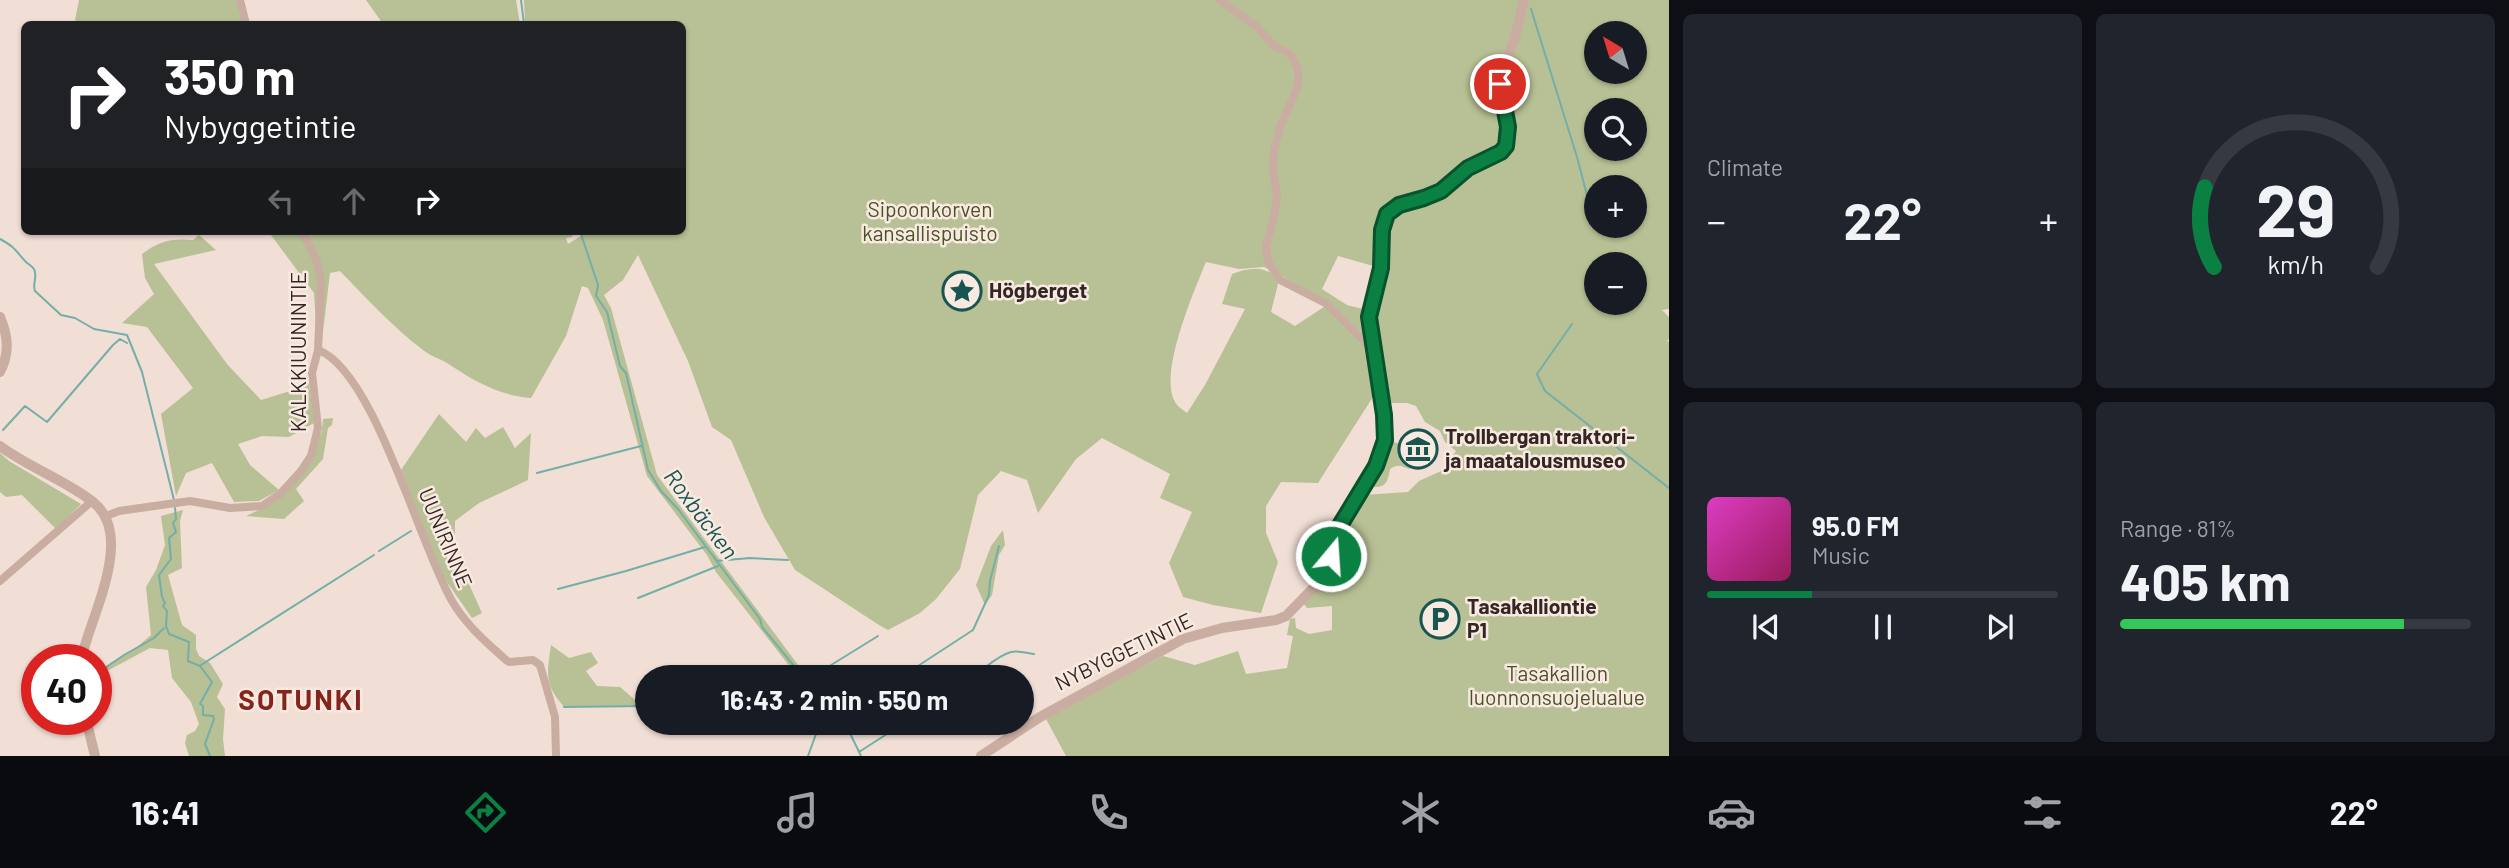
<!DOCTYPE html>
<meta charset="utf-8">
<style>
:root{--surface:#171b24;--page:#20242c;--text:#f1f3f6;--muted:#9ea1a6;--line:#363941;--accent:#0b8043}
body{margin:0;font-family:Barlow,sans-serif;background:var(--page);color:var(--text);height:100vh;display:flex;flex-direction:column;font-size:26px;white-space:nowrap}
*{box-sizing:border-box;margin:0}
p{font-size:23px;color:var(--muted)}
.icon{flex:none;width:38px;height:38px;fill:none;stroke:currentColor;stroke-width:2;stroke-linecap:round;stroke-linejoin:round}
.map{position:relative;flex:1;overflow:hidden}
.drawer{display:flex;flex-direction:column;gap:14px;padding:14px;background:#0d0f14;width:840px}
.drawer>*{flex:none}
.banner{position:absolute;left:21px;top:21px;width:665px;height:214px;border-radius:10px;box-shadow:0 2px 5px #0004;background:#202124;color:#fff;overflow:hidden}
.needle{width:46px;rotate:322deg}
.fabs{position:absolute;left:1584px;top:21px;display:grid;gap:14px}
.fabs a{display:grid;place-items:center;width:63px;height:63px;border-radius:50%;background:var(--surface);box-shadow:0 2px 5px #0004;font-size:35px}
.speed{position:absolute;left:21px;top:644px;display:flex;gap:14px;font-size:35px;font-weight:700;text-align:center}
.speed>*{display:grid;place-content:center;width:91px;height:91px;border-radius:50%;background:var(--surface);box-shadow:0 2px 5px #0004;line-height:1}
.speed .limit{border:10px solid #d22;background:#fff;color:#111}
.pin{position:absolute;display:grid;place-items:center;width:60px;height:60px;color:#fff;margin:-30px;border:4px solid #fff;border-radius:50%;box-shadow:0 2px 7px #0007}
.me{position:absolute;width:77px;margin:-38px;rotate:18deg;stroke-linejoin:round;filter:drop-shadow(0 0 5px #0008)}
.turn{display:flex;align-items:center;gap:24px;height:147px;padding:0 28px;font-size:32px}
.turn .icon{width:91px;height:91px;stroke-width:2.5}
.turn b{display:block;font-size:49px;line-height:60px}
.lanes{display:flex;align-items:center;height:66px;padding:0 28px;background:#0003;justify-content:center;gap:35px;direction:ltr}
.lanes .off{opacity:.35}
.big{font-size:52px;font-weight:700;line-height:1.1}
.drawer .card{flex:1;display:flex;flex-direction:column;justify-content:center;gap:10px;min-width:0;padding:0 24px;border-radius:10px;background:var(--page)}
.drawer .dial{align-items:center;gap:0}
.dial svg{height:182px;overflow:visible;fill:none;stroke:var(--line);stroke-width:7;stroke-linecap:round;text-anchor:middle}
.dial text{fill:var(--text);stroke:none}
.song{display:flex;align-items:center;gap:21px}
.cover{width:84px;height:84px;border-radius:10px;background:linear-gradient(135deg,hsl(310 70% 55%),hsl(330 70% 35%))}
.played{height:7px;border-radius:4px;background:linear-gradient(90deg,var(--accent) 30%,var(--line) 30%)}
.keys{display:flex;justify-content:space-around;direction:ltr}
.heat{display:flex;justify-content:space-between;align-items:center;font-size:38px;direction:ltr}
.charge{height:10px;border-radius:5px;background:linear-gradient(90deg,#34c759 81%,var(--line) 0)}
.drawer .tiles{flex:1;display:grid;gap:14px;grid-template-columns:repeat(2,1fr)}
.trip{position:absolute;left:635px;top:665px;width:399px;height:70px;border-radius:35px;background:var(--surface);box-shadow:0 2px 5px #0004;font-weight:700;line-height:70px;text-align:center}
.menu{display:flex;height:112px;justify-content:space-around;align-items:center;background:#090b0e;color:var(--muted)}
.menu .icon{width:49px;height:49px}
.menu .active{color:var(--accent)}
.menu b{font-size:32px;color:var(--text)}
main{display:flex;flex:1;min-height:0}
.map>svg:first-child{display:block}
</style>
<main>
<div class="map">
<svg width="1669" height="756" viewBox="0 0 1669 756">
<rect width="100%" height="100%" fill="#f1dfd5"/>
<!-- green -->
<path fill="#b8c095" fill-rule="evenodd" d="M 79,0 L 242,0 L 248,24 L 78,24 L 75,20 Z
M 366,0 L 516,0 L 520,24 L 383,24 Z
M 524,0 L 1520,0 C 1517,12 1515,26 1510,37 C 1504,53 1496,67 1496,84 C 1496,104 1511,131 1498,149 C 1478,162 1458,177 1437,188 C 1421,196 1404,196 1390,206 L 1377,267 L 1338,256 L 1322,289 L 1347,305 L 1367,310 L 1365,317 L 1368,343 L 1328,304 L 1275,272 L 1264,267 L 1239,269 L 1206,262 C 1194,291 1158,374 1175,402 C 1177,406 1183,410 1187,413 L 1205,385 L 1245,309 L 1222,304 L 1232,274 C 1249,267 1267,265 1279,280 L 1271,312 L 1295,326 L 1327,305 L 1369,347 L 1378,389 L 1318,483 L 1281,482 L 1266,506 L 1266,533 L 1278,562 L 1261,613 L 1213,605 L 1183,597 L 1169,563 L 1192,512 L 1160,498 L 1170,474 L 1102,438 L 1076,459 L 1038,513 L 1027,480 L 1001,471 L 978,495 L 960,569 L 936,599 L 920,613 L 888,630 L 879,625 L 795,570 L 764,517 L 731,440 L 712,427 L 688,361 L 638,255 L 623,280 L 604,295 L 611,308 L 657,475 L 807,677 L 798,677 L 716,572 L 707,555 L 647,476 L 603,320 L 588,288 L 582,286 L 566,336 L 531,398 C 500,396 472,380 447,363 C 439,358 430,356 423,350 C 393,327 367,299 340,271 L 330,273 L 322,340 L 317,342 L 314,293 L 268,231 L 573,231 L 572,237 L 566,238 L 568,244 L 581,236 L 580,231 L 682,231 L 682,24 L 525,24 Z
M 1528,0 L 1669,0 L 1669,309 L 1662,310 L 1669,317 L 1669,339 L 1667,341 L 1669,342 L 1669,756 L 1066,756 L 1045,717 L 1163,656 L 1195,665 L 1238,651 L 1246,674 L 1287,668 L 1293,636 L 1287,635 L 1290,619 L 1295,618 L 1296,628 L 1309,634 L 1332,630 L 1332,606 L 1307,608 L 1304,604 L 1346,522 L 1363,495 L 1408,492 L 1419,481 L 1441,471 L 1456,451 L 1445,442 L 1440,431 L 1425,422 L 1416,406 L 1407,403 L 1385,403 L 1373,317 L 1386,230 L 1391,217 L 1395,212 L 1498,160 L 1510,147 L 1505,74 ZM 1596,33 L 1634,33 L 1634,72 L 1596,72 ZM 1596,110 L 1634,110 L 1634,149 L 1596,149 ZM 1596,187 L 1634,187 L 1634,226 L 1596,226 ZM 1596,264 L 1634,264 L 1634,303 L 1596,303 Z
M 199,235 L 216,250 L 154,264 L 227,364 L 261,400 L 300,388 L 304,378 L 309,384 L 314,423 L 289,437 L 262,436 L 238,444 L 250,465 L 279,490 L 259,501 L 234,502 L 212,463 L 186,473 L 176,496 L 161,414 L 193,388 L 147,327 L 122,323 L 154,294 L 145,278 L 142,254 C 159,241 172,238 193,240 Z
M 439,414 L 466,442 L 476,428 L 485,438 L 503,427 L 515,448 L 531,433 L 528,480 L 479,503 L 455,521 L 455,553 L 482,613 L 472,618 L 440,572 L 401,470 Z
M 333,418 L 332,425 L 328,428 L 323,459 L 296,489 L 304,501 L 284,519 L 246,516 L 263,508 L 310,463 L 322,431 L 323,419 Z
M 1391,442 L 1422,447 L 1424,452 L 1417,450 L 1416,454 L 1424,454 L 1410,469 C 1402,467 1399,463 1390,469 C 1388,480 1387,488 1373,487 L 1370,482 Z
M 0,453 L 9,461 L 81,504 L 56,529 L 22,495 L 6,497 L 0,492 Z
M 183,510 L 180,521 L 182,568 L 168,575 L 182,625 L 196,635 L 196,649 L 199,656 L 210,663 L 223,684 L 217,697 L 225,709 L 223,739 L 225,756 L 189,756 L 185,743 L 187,735 L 195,731 L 199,724 L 191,702 L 172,678 L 168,650 L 150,648 L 107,671 L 96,682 L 96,672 L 137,647 L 151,635 L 146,587 L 156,570 L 165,545 L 161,516 Z
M 1003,530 L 1005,545 L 999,555 L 992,595 L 985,605 L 976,585 L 991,546 Z
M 551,645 L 569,658 L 591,652 L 598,663 L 586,671 L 597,686 L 620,687 L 642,706 L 564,707 C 544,684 547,674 551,645 Z"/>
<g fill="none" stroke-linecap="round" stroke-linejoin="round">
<!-- stream -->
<path stroke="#73afa8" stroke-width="2" d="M 521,0 L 524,24
M 1531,9 L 1577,157 L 1594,222
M 580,231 L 598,285 L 596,296 L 607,312 L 620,366 L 626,373 L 648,470 L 661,491 L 678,509 L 760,619 L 762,627 L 803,677
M 0,239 C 15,247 15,250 26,262 C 28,264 32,266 34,269 C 38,276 32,284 35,291 L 61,315 L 75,318 L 94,329 L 127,335 L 142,372 L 174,500
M 1572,324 L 1537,374 L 1545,391 L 1669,488
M 3,430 L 25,406 L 47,422 L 113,345 L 120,339 L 127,343
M 537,473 L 641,446
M 175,508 L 176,519 L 173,523 L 176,532 L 169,538 L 171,559 L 159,575 L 162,597 L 165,603 L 163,606 L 167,611 L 166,626 L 169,634 L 189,642 L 188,661 L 200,666 L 212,682 L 200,704 L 203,706 L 203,715 L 213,716 L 214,719 L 205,744 L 210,756
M 379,551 L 411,531
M 716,561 L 750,558 L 788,560
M 558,589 L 626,571 L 705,547
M 638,598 L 718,566
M 201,665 L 374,555
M 96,674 L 124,655 L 154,638 L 164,628
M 822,677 L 820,673 L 823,670 L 878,636
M 901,677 L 973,630 L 989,595 L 990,581 L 999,546
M 972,677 C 985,669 996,656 1011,652 C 1017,650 1027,653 1034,654
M 564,707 L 648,706
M 845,723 L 861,756
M 859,752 L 904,723
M 808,756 L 816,734 L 824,723"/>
<!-- minor -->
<path stroke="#c9ada1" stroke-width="8" d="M 240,0 L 246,24
M 1220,0 L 1258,28 L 1274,46 L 1290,54 L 1298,69 L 1298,86 L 1280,127 L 1274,150 L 1273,171 L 1277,196 L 1274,217 L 1266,247 L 1268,262 L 1280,280 L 1327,304 L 1373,350
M 318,350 C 374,370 420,547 452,601 C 466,625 485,641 506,660 L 509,662 L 533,660 L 540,665 L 555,717 L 556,756
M 106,516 L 119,511 L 190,501 L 230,508 L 262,506 L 281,493 L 301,471 L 311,456 L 318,428 L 312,373 L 318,350 L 321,281 L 316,259 L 302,231
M 0,581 L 92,501"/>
<!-- tertiary -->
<path stroke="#c9ada1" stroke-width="10" d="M 0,317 C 8,336 10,353 0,372
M 0,446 C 28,467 67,481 93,502 C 136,536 90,617 81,660
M 86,719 L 95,756
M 981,756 L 1040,717 L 1183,639 L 1222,628 L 1276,620 L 1286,616 L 1319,582 L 1331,556 L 1339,527 L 1376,466 L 1385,440 L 1384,415 L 1369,317 L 1381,268 L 1382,230 L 1387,214 L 1399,205 L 1424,198 L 1441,191 L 1468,168 L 1495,156 L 1506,146 L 1508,126 L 1501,96 L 1501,73 L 1515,37 L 1524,0"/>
</g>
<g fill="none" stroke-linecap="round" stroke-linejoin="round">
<!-- route casing -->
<g stroke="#07532c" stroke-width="18">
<path id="route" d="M 1331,556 L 1339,527 L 1376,466 L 1385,440 L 1384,415 L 1369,317 L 1381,268 L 1382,230 L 1387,214 L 1399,205 L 1424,198 L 1441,191 L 1468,168 L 1501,152 L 1506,146 L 1508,127 L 1500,84"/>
</g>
<!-- route -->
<use href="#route" stroke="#0b8043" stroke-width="12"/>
</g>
<!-- icons -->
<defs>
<g id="sight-ring" transform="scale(2.0125)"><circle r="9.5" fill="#f9eae1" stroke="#195550" stroke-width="1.5"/><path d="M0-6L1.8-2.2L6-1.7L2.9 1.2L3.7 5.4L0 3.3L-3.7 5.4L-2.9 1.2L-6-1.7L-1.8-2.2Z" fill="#195550"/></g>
<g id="museum-ring" transform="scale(2.0125)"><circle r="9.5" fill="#f9eae1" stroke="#195550" stroke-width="1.5"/><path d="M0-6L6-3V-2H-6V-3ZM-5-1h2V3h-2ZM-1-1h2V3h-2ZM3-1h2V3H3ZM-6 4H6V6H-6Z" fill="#195550"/></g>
<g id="parking-ring" transform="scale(2.0125)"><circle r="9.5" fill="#f9eae1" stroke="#195550" stroke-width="1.5"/><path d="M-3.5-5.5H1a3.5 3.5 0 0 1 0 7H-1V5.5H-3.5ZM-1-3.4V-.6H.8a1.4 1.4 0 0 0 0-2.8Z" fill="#195550"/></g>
</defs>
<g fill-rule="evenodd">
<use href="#sight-ring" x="962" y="291"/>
<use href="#museum-ring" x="1418" y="449"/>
<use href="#parking-ring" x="1440" y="619"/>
</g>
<g text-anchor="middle" stroke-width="5" stroke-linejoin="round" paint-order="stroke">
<!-- park labels -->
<g font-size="21" fill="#495227" stroke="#f9eae1">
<text x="930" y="217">Sipoonkorven<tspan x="930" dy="24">kansallispuisto</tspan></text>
<text x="1557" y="681">Tasakallion<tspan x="1557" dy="24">luonnonsuojelualue</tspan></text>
</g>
<!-- poi labels -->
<g font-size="21" font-weight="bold" fill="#332624" stroke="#f9eae1" text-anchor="start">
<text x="989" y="298">Högberget</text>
<text x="1445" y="444">Trollbergan traktori-<tspan x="1445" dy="24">ja maatalousmuseo</tspan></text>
<text x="1467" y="614">Tasakalliontie<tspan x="1467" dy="24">P1</tspan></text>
</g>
<!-- street labels -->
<g font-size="21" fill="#332624" stroke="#f9eae1">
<text transform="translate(299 352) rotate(-90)" y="7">KALKKIUUNINTIE</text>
<text transform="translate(445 538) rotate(67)" y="7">UUNIRINNE</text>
<text transform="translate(1124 652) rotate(-26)" y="7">NYBYGGETINTIE</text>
</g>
<!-- water labels -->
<g font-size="23" font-style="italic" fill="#195550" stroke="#f9eae1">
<text transform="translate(701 514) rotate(53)" y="8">Roxbäcken</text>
</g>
<!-- district labels -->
<g font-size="28" font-weight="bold" letter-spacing="2" fill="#85241a" stroke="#f9eae1">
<text x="301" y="710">SOTUNKI</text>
</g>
</g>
</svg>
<div class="fabs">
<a><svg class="needle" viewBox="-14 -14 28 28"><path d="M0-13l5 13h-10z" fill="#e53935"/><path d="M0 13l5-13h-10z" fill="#9ea1a6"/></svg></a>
<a><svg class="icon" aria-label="search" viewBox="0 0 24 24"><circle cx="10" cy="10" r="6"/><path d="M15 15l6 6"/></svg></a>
<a>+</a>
<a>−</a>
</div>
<div class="speed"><div class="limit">40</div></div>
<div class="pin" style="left:1500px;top:84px;background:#d93025"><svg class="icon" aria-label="arrive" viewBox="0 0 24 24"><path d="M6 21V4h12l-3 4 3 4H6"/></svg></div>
<svg class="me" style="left:1331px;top:556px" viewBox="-20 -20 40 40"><circle r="17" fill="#0b8043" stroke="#fff" stroke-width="3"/><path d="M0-11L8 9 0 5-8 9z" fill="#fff"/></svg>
<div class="trip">16:43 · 2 min · 550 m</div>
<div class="banner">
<div class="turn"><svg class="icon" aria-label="right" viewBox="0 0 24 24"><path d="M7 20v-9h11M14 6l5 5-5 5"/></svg><div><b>350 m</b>Nybyggetintie</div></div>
<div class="lanes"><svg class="icon off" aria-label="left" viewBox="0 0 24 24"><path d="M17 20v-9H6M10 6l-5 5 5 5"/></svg><svg class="icon off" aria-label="ahead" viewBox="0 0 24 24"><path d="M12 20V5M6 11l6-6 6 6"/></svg><svg class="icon" aria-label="right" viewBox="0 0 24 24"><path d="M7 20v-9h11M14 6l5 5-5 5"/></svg></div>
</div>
</div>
<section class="drawer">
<div class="tiles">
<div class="card"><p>Climate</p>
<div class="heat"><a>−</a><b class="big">22°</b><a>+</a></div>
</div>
<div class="card dial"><svg viewBox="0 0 100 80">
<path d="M14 69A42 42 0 1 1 86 69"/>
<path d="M14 69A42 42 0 0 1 10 34" stroke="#0b8043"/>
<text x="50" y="56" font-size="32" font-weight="700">29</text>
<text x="50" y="72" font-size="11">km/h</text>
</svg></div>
<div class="card">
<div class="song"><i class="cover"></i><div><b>95.0 FM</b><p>Music</p></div></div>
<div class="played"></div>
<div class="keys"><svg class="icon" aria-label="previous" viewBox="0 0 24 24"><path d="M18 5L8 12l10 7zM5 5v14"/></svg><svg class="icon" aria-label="pause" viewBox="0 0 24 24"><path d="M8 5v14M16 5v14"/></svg><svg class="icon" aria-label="next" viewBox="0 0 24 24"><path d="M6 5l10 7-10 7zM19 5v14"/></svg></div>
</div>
<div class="card"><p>Range · 81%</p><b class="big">405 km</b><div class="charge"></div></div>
</div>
</section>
</main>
<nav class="menu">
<b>16:41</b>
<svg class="icon active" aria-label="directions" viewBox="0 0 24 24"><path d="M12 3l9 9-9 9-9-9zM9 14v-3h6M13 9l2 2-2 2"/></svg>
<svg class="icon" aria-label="music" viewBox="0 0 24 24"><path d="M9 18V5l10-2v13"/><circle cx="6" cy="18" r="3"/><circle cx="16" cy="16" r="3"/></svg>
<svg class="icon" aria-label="phone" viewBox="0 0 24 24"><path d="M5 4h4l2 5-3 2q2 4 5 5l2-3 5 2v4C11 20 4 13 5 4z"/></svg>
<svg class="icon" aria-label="climate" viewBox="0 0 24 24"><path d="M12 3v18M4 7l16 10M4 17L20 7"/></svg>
<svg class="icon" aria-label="car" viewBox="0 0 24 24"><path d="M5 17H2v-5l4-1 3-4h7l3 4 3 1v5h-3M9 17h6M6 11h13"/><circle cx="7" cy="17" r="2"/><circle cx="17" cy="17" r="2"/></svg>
<svg class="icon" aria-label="filters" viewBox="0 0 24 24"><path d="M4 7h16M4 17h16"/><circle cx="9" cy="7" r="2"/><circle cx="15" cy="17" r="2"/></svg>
<b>22°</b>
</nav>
